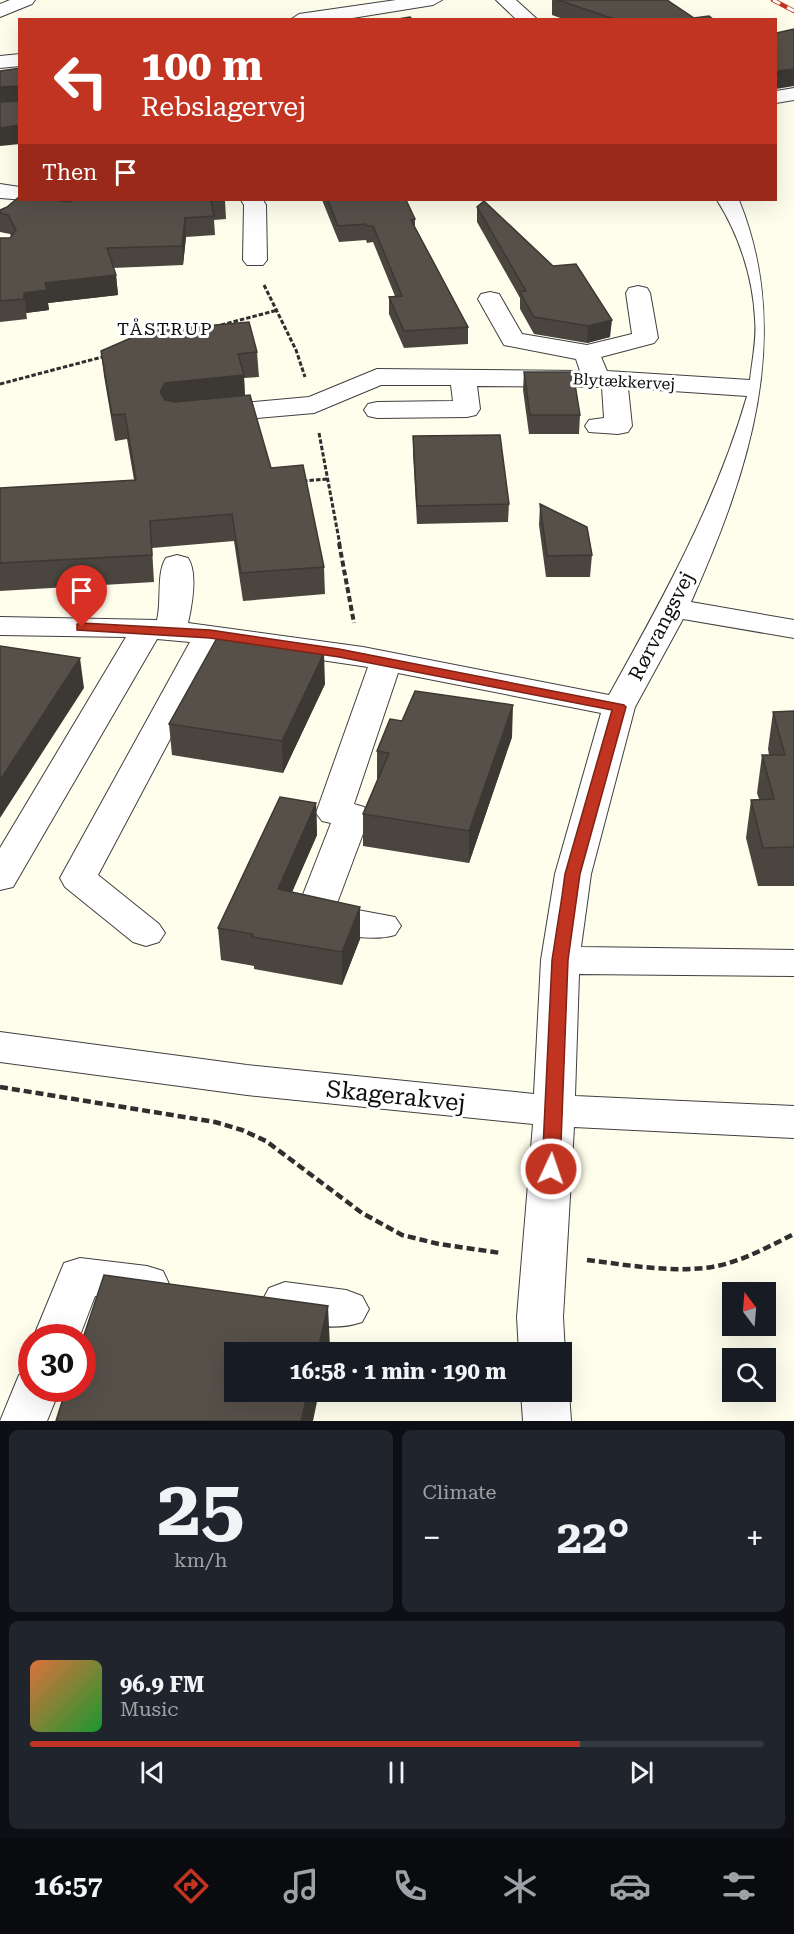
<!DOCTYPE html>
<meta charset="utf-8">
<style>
:root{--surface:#171b24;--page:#20242c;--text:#f1f3f6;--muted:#9ea1a6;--line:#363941;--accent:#c13421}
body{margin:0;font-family:"Roboto Serif",serif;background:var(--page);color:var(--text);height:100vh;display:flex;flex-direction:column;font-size:22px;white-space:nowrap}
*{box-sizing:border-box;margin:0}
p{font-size:20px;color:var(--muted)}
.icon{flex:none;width:33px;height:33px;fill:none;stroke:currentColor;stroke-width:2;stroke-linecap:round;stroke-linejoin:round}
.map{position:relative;height:1421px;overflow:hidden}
.details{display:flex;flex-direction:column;gap:9px;padding:9px;background:#0d0f14;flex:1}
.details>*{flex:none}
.guide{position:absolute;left:18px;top:18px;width:759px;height:183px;border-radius:0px;box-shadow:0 6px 24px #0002;background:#c13421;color:#fff;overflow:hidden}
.needle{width:39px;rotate:344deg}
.tools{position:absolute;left:722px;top:1282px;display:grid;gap:12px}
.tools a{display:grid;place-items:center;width:54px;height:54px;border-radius:0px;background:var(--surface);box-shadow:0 6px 24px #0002;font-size:30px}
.speed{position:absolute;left:18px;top:1324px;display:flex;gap:12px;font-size:30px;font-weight:700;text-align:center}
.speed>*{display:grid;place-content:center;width:78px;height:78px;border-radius:50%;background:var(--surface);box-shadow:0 6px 24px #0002;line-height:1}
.speed .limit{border:9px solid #d22;background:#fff;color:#111}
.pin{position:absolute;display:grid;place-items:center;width:51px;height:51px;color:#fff;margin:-62px -26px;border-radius:50% 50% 50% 0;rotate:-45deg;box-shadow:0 0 6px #0007}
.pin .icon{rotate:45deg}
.me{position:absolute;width:66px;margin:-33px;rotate:3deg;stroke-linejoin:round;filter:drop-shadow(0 0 4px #0008)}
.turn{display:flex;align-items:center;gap:21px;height:126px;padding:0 24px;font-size:27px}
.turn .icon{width:78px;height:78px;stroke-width:2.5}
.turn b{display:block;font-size:42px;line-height:51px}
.then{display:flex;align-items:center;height:57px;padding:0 24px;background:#0003;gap:12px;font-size:22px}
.big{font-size:45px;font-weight:700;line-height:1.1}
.details .card{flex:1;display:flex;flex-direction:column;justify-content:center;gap:9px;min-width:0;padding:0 21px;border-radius:9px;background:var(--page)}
.details .dial{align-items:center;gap:0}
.dial b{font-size:78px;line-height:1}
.song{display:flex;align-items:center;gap:18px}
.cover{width:72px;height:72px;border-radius:9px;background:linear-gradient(135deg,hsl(20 70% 55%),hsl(130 70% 35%))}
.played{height:6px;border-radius:3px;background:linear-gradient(90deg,var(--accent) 75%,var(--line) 75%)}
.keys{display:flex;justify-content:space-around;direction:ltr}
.heat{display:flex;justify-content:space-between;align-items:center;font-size:33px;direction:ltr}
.details .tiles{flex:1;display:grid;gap:9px;grid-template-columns:1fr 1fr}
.card:last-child{grid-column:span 2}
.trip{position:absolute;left:224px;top:1342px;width:348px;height:60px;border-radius:0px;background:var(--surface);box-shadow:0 6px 24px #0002;font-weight:700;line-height:60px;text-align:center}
.tabs{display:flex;height:96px;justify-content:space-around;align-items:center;background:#090b0e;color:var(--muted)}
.tabs .icon{width:42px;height:42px}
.tabs .on{color:var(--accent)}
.tabs b{font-size:27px;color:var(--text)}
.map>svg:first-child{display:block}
</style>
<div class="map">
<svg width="794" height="1421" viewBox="0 0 794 1421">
<rect width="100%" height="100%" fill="#fffeed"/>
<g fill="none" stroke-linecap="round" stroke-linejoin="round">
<!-- minor casing -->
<g stroke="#404040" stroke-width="2">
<path id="minor" d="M 10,0 L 35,0 L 32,4 L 0,17 L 0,4 Z
M 396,0 L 442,0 L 433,5 L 340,20 L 290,20 L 299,14 Z
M 496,0 L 516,0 L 538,20 L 517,20 Z
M 20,54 L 20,66 L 0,68 L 0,56 Z
M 794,88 L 794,100 L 776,103 L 776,91 Z
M 0,184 L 20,187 L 20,200 L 25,200 L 0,198 Z
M 55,200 L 173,200 L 170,205 L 162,207 C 128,208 91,213 58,205 Z
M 241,200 L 263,200 L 266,205 L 267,260 L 263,265 L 247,265 L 243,260 L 244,205 Z
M 717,200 L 739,200 C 794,336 749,472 691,602 L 794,620 L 794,638 L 683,619 L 635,707 L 591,874 L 581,947 L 794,950 L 794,976 L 579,974 L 575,1096 L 794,1106 L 794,1138 L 574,1127 L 563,1317 L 565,1353 L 561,1361 L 561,1353 L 519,1353 L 517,1317 L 533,1124 L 247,1095 L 0,1062 L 0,1032 L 247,1065 L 534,1094 L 541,960 L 555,874 L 601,713 L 398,673 L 354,804 L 364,807 L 370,815 L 336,906 L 395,917 L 401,926 L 395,935 C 368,943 328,932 301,924 L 295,915 L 331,823 L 322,821 L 316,813 L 368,667 L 220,645 L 98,875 L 159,924 L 165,933 L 159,942 L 146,946 L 133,942 L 65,887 L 60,878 L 190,642 L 157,639 L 13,887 L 0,890 L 0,848 L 126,637 L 0,635 L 0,617 L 157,620 C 162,601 156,573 166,558 L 177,555 L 188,558 C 198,573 192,605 188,623 L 363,647 L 609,695 C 662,600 717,501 747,396 L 628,388 L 632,426 L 628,432 L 618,434 L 589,432 L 585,426 L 589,420 L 604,418 L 602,387 L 477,386 L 480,409 L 476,415 L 467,417 L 377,418 L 368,416 L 364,410 L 368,404 L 377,402 L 453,401 L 451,385 L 381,385 L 314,413 L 209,422 L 199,420 L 196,414 L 199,408 L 209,406 L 309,397 L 377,369 L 580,371 L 576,359 L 504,345 L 478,299 L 481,294 L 490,292 L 499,294 L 522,334 L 587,345 L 632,334 L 626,293 L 629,288 L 638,286 L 647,288 L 650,293 L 658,338 L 654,343 L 601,357 L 607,371 L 750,380 C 752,361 757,339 755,319 C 753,277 739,235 717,200 Z
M 80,1258 L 147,1266 L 163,1271 L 169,1284 L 163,1297 L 147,1302 L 95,1296 L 79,1338 L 33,1338 L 64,1263 Z
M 285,1282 L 346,1290 L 362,1296 L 369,1309 L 362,1322 C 334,1332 297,1324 269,1314 L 262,1301 L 269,1288 Z
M 32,1370 L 32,1389 L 60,1389 L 47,1421 L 0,1421 L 19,1375 Z
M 561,1377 L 569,1392 L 571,1421 L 523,1421 L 521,1392 L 561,1392 Z"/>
</g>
<!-- path-far2 -->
<path stroke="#2f2f2f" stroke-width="3" stroke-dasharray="4.5 2" stroke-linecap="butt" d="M 264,285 L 296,350 L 305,377
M 221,325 L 278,310
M 0,384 L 106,356
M 319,433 L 340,545
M 303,481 L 327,479"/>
<!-- path-far1 -->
<path stroke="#2f2f2f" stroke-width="4" stroke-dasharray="6 3" stroke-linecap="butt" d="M 339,543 L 354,623"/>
<!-- path -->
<path stroke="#2f2f2f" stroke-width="4.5" stroke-dasharray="8 4" stroke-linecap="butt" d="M 0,1087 L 215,1122 L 242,1130 L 266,1141 L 362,1213 L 402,1235 L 439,1244 L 501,1253
M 587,1260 C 628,1265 671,1273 712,1267 C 741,1262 768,1247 794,1234"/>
<!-- minor -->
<use href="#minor" fill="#fff" fill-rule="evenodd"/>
<!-- rail casing -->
<g stroke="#c13421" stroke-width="4.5">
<path id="rail" d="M 773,0 L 794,11"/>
</g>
<!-- rail -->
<use href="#rail" stroke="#fff" stroke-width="3" stroke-dasharray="8" stroke-linecap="butt"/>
</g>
<!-- wall -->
<path fill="#4a453f" d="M 552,0 L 667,0 L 694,18 L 714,20 L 566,20 L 552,15 Z
M 225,200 L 226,219 L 214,220 L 215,235 L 186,237 L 183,265 L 113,268 L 116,275 L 118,295 L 48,303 L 49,310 L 26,313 L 27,319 L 0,322 L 0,238 L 10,238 L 11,236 L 10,234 L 0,232 L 0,210 L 71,202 Z
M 322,200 L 406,200 L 415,219 L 415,227 L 468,327 L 468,344 L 404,348 L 389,314 L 389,297 L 395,296 L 373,242 L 367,243 L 366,240 L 339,242 Z
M 477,207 L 610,337 L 587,343 L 534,334 L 520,309 L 520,298 L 477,222 Z
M 101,351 L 257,352 L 259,377 L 244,378 L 245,396 L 271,468 L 324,567 L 325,594 L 243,601 L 234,541 L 152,548 L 154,582 L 0,591 L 0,488 L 134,480 L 127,439 L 115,441 L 104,376 Z
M 524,372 L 580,415 L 579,434 L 529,434 L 523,390 Z
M 413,436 L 509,504 L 508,522 L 417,524 L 413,453 Z
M 540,504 L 592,555 L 590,577 L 546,577 L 539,525 Z
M 325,684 L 283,773 L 172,755 L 169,724 Z
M 794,711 L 794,886 L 758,886 L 746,838 L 751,800 L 759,799 L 757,793 L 762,755 L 769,755 L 768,749 L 773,712 Z
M 512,737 L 469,863 L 363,846 L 363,814 L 377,781 L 377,751 Z
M 316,803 L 317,835 L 292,892 L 360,939 L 342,985 L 254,969 L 254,966 L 221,960 L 218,928 Z"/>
<!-- shaded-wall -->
<path fill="#3c3833" d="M 794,69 L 794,86 L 776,89 L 776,90 L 778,71 Z
M 20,86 L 20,104 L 0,105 L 0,87 Z
M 20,125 L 20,144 L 0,146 L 0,128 Z
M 185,218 L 186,237 L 183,265 L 182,246 Z
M 116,275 L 118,295 L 48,303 L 49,310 L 26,313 L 27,319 L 24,293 L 45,283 Z
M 612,320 L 610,337 L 587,343 L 588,326 Z
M 244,375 L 245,401 L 162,418 L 160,392 L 165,383 Z
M 324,653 L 325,684 L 283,773 L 282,741 Z
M 80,658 L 84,688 L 0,818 L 0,780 Z
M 513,705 L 512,737 L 469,863 L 469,831 Z
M 316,803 L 317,835 L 279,922 L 278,889 Z
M 360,907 L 360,939 L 342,985 L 342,952 Z
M 328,1306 L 330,1347 L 328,1353 L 317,1353 Z
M 308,1392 L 319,1392 L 313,1421 L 301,1421 Z"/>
<!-- building -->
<path fill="#565049" stroke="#3c3833" stroke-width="1.5" d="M 558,0 L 667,0 L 694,18 L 709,16 L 714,20 L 617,20 Z
M 410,17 L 413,20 L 392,20 Z
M 794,29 L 794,69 L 778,71 L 776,84 L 776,33 Z
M 20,68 L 20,86 L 0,87 L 0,71 Z
M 20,101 L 20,125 L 0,128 L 0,102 Z
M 20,196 L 20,200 L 53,200 L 71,202 L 72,200 L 225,200 L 211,201 L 214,216 L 185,218 L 182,246 L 107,248 L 116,275 L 45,283 L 47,290 L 24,293 L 24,299 L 0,301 L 0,238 L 10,238 L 16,230 L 8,215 L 0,213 L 0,210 L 7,207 Z
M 328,200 L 406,200 L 415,219 L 411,220 L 468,327 L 404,331 L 389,297 L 402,296 L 373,226 L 367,226 L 366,224 L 338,226 Z
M 484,201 L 553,266 L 576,264 L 612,320 L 588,326 L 534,317 L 520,292 L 526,291 L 477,207 Z
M 249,322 L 257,352 L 238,354 L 244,375 L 165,383 L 160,392 L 165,400 L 175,402 L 250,395 L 271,468 L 303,465 L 324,567 L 241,573 L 232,514 L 150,521 L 152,555 L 0,563 L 0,488 L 136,480 L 125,414 L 112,415 L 101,351 L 147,331 Z
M 524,372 L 573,372 L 580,415 L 530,415 Z
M 500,435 L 509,504 L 417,506 L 413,436 Z
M 540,504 L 587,527 L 592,555 L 547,556 Z
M 217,638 L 324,653 L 282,741 L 169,724 Z
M 0,646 L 80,658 L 0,780 Z
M 415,691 L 513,705 L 469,831 L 363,814 L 389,753 L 377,751 L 390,719 L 402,721 Z
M 794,711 L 794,847 L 763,848 L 751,800 L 774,799 L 762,755 L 785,755 L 773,712 Z
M 280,797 L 316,803 L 278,889 L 360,907 L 342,952 L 252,937 L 253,934 L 218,928 Z
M 104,1275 L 328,1306 L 317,1353 L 234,1353 L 234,1392 L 308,1392 L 301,1421 L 56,1421 L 66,1389 L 82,1389 L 82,1341 Z"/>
<!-- route -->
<path fill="#c13421" stroke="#7d2215" stroke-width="1.5" d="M 82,623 L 210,630 L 339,649 L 624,705 L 626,707 L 580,874 L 568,960 L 560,1169 L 557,1174 L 545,1174 L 542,1169 L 552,960 L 562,896 L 565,874 L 612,710 L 339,657 L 210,638 L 77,630 L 77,624 Z"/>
<g text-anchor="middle" stroke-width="6" stroke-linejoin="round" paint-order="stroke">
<!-- far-street labels -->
<g font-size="16" fill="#0d0d0d" stroke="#fff">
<text transform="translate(624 381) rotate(3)" y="6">Blytækkervej</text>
</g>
<!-- far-neighbourhood labels -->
<g font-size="18" letter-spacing="1.5" fill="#0d0d0d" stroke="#fff">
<text x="165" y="335">TÅSTRUP</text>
</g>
<!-- street labels -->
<g font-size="20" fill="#0d0d0d" stroke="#fff">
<text transform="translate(661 626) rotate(-63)" y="7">Rørvangsvej</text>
</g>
<!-- near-street labels -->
<g font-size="24" fill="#0d0d0d" stroke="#fff">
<text transform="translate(396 1096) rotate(6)" y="8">Skagerakvej</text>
</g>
</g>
</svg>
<div class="tools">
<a><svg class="needle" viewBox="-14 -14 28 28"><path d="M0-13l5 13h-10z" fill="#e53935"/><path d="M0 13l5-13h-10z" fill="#9ea1a6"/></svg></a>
<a><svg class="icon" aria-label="search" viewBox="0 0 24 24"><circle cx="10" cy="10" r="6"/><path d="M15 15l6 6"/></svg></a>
</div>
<div class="speed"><div class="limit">30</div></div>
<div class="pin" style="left:82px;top:627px;background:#d93025"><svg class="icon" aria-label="arrive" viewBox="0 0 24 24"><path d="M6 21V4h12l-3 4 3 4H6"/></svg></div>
<svg class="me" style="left:551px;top:1169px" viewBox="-20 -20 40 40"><circle r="17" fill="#c13421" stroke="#fff" stroke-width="3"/><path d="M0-11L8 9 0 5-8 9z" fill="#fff"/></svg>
<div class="trip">16:58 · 1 min · 190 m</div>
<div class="guide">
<div class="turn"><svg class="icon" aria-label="left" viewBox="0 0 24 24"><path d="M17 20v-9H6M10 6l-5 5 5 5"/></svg><div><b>100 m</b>Rebslagervej</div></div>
<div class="then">Then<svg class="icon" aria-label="arrive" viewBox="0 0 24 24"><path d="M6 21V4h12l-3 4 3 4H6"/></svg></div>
</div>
</div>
<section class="details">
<div class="tiles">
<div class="card dial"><b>25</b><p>km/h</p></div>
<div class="card"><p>Climate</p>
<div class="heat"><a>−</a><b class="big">22°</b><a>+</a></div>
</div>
<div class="card">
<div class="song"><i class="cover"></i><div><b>96.9 FM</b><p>Music</p></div></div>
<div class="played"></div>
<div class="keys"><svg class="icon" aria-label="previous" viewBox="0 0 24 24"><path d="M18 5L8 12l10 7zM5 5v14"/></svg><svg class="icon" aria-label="pause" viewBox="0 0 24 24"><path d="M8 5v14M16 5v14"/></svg><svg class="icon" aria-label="next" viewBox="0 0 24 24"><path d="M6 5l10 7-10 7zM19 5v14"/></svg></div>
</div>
</div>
</section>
<nav class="tabs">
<b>16:57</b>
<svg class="icon on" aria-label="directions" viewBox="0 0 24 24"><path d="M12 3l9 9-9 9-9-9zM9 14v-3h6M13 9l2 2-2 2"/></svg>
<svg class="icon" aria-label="music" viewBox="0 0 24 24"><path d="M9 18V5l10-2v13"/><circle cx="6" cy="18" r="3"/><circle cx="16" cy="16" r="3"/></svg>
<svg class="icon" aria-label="phone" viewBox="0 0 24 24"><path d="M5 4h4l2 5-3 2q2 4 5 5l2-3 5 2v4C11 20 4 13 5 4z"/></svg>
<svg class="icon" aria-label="climate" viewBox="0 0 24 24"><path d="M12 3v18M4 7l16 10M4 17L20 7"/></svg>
<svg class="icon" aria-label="car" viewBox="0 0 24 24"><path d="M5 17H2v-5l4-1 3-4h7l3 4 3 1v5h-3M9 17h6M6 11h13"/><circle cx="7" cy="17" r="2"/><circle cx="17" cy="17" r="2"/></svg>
<svg class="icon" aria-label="filters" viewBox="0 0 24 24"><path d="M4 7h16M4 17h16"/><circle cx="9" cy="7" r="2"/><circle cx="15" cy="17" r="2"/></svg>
</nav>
